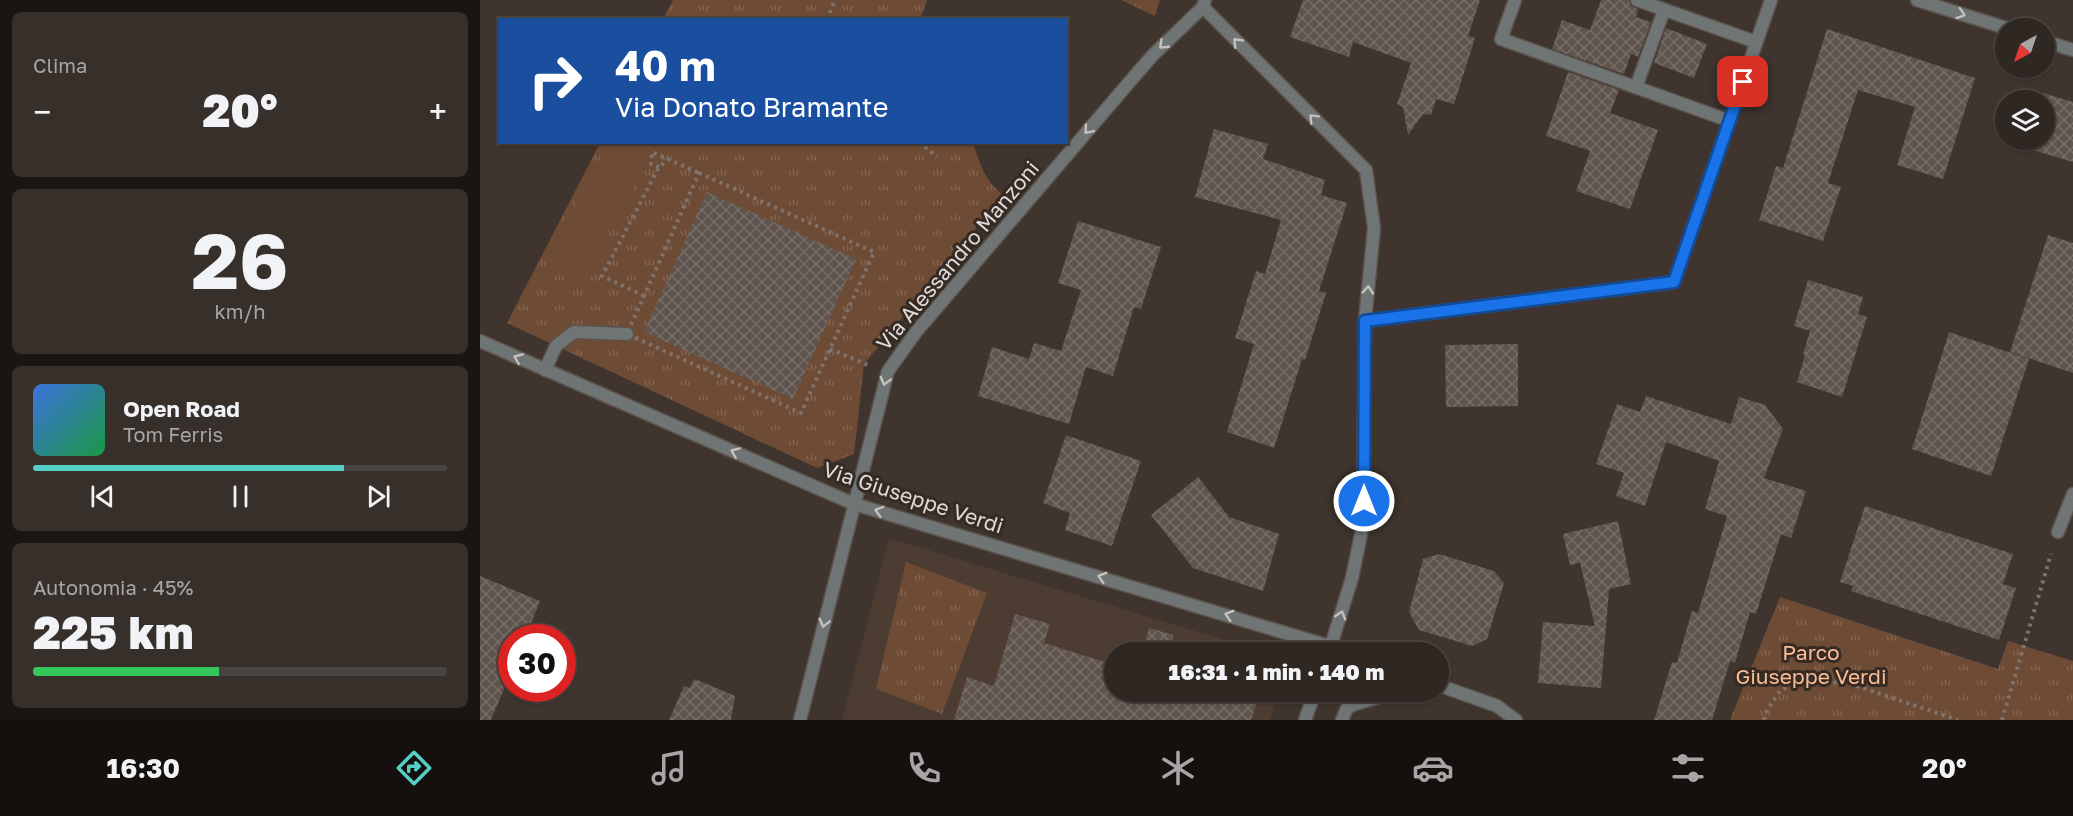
<!DOCTYPE html>
<html lang="it">
<meta charset="utf-8">
<style>
:root{--surface:#2f2722;--page:#372f2a;--text:#f1f3f6;--muted:#a7a5a5;--line:#4a4440;--accent:#55cec6}
body{margin:0;font-family:"Golos Text",sans-serif;background:var(--page);color:var(--text);height:100vh;display:flex;flex-direction:column;font-size:22px;white-space:nowrap}
*{box-sizing:border-box;margin:0}
p{font-size:20px;color:var(--muted)}
.icon{flex:none;width:33px;height:33px;fill:none;stroke:currentColor;stroke-width:2;stroke-linecap:round;stroke-linejoin:round}
.map{position:relative;flex:1;overflow:hidden}
.panel{display:flex;flex-direction:column;gap:12px;padding:12px;background:#1a1513;width:480px}
.panel>*{flex:none}
.hud{position:absolute;left:18px;top:18px;width:570px;height:126px;border-radius:0px;box-shadow:0 2px 4px #0004,0 0 0 2px var(--line);background:#1a4fa0;color:#fff;overflow:hidden}
.needle{width:39px;rotate:220deg}
.fabs{position:absolute;left:1515px;top:18px;display:grid;gap:12px}
.fabs a{display:grid;place-items:center;width:60px;height:60px;border-radius:50%;background:var(--surface);box-shadow:0 2px 4px #0004,0 0 0 2px var(--line);font-size:30px}
.speed{position:absolute;left:18px;top:624px;display:flex;gap:12px;font-size:30px;font-weight:700;text-align:center}
.speed>*{display:grid;place-content:center;width:78px;height:78px;border-radius:50%;background:var(--surface);box-shadow:0 2px 4px #0004,0 0 0 2px var(--line);line-height:1}
.speed .limit{border:9px solid #d22;background:#fff;color:#111}
.pin{position:absolute;display:grid;place-items:center;width:51px;height:51px;color:#fff;margin:-26px;border-radius:12px;box-shadow:0 3px 9px #0006}
.me{position:absolute;width:66px;margin:-33px;rotate:0deg;stroke-linejoin:round;filter:drop-shadow(0 0 4px #0008)}
.turn{display:flex;align-items:center;gap:21px;height:126px;padding:0 18px;font-size:27px}
.turn .icon{width:78px;height:78px;stroke-width:2.5}
.turn b{display:block;font-size:42px;line-height:51px}
.big{font-size:45px;font-weight:800;line-height:1.1}
.panel .tile{flex:1;display:flex;flex-direction:column;justify-content:center;gap:9px;min-width:0;padding:0 21px;border-radius:9px;background:var(--page)}
.panel .dial{align-items:center;gap:0}
.dial b{font-size:78px;line-height:1}
.song{display:flex;align-items:center;gap:18px}
.cover{width:72px;height:72px;border-radius:9px;background:linear-gradient(135deg,hsl(220 70% 55%),hsl(140 70% 35%))}
.played{height:6px;border-radius:3px;background:linear-gradient(90deg,var(--accent) 75%,var(--line) 75%)}
.keys{display:flex;justify-content:space-around;direction:ltr}
.heat{display:flex;justify-content:space-between;align-items:center;font-size:33px;direction:ltr}
.charge{height:9px;border-radius:4px;background:linear-gradient(90deg,#34c759 45%,var(--line) 0)}
.trip{position:absolute;left:624px;top:642px;width:345px;height:60px;border-radius:30px;background:var(--surface);box-shadow:0 2px 4px #0004,0 0 0 2px var(--line);font-weight:800;line-height:60px;text-align:center}
.dock{display:flex;height:96px;justify-content:space-around;align-items:center;background:#13100e;color:var(--muted)}
.dock .icon{width:42px;height:42px}
.dock .selected{color:var(--accent)}
.dock b{font-size:27px;color:var(--text)}
main{display:flex;flex:1;min-height:0}
.map>svg:first-child{display:block}
</style>
<main>
<section class="panel">
<div class="tile"><p>Clima</p>
<div class="heat"><a>−</a><b class="big">20°</b><a>+</a></div>
</div>
<div class="tile dial"><b>26</b><p>km/h</p></div>
<div class="tile">
<div class="song"><i class="cover"></i><div><b>Open Road</b><p>Tom Ferris</p></div></div>
<div class="played"></div>
<div class="keys"><svg class="icon" aria-label="previous" viewBox="0 0 24 24"><path d="M18 5L8 12l10 7zM5 5v14"/></svg><svg class="icon" aria-label="pause" viewBox="0 0 24 24"><path d="M8 5v14M16 5v14"/></svg><svg class="icon" aria-label="next" viewBox="0 0 24 24"><path d="M6 5l10 7-10 7zM19 5v14"/></svg></div>
</div>
<div class="tile"><p>Autonomia · 45%</p><b class="big">225 km</b><div class="charge"></div></div>
</section>
<div class="map">
<svg width="1593" height="720" viewBox="0 0 1593 720">
<defs>
<pattern id="park-tufts" width="24" height="20" patternUnits="userSpaceOnUse" patternTransform="scale(1.5)"><rect width="24" height="20" fill="#6e4b34"/><path d="M3 7l-1-3M5 7V3M7 7l1-3M15 17l-1-3M17 17v-4M19 17l1-3" fill="none" stroke="#826451"/></pattern>
<pattern id="building-cross-hatch" width="8" height="8" patternUnits="userSpaceOnUse" patternTransform="scale(1.5)"><rect width="8" height="8" fill="#60554e"/><path d="M0 0l8 8M0 8l8-8" fill="none" stroke="#766d67"/></pattern>
</defs>
<rect width="100%" height="100%" fill="#3f342e"/>
<!-- built -->
<path fill="#4c3c31" d="M 409,538 L 784,652 L 634,652 L 634,692 L 799,692 L 790,720 L 362,720 Z"/>
<!-- park -->
<path fill="url(#park-tufts)" d="M 193,0 L 447,0 L 440,19 L 183,19 Z
M 641,0 L 680,0 L 675,16 Z
M 120,143 L 493,143 C 501,166 504,179 523,195 L 384,364 L 374,454 L 337,468 L 27,323 Z
M 426,562 L 507,593 L 462,714 L 396,689 Z
M 1300,597 L 1518,669 L 1528,641 L 1593,661 L 1593,720 L 1250,720 Z"/>
<!-- pitch -->
<path fill="#6e4b34" d="M 129,142 L 177,143 L 107,272 L 70,252 Z"/>
<!-- building -->
<path fill="url(#building-cross-hatch)" d="M 823,0 L 1000,0 L 988,36 L 995,38 L 974,104 L 956,99 L 951,115 L 943,114 L 928,135 L 923,107 L 917,104 L 931,63 L 873,42 L 869,57 L 810,37 Z
M 1121,0 L 1149,0 L 1151,6 L 1158,9 L 1156,17 L 1171,22 L 1158,57 L 1151,54 L 1144,74 L 1072,49 L 1082,20 L 1110,30 Z
M 1186,28 L 1227,44 L 1214,78 L 1174,63 Z
M 1347,29 L 1495,78 L 1463,179 L 1417,165 L 1435,107 L 1378,90 L 1348,183 L 1361,187 L 1343,241 L 1279,220 L 1296,166 L 1303,168 Z
M 1088,72 L 1139,90 L 1130,113 L 1178,130 L 1150,209 L 1096,191 L 1110,151 L 1066,136 Z
M 1563,93 L 1593,102 L 1593,162 L 1546,148 L 1548,140 L 1564,140 L 1564,100 L 1560,100 Z
M 734,129 L 788,144 L 783,159 L 845,180 L 841,195 L 867,203 L 839,291 L 846,293 L 825,360 L 822,359 L 794,448 L 747,432 L 774,344 L 755,338 L 776,271 L 785,274 L 801,220 L 715,197 Z
M 227,192 L 376,259 L 313,399 L 164,332 Z
M 598,221 L 681,247 L 661,309 L 654,307 L 633,376 L 606,367 L 589,424 L 498,396 L 512,347 L 549,359 L 554,343 L 581,351 L 601,290 L 578,283 Z
M 1568,235 L 1593,243 L 1593,373 L 1530,352 Z
M 1328,280 L 1383,297 L 1378,314 L 1387,317 L 1362,397 L 1317,382 L 1325,355 L 1323,354 L 1330,331 L 1314,326 Z
M 1469,332 L 1549,359 L 1511,476 L 1432,449 Z
M 1038,344 L 1038,406 L 966,407 L 965,345 Z
M 1166,396 L 1251,424 L 1259,397 L 1285,405 L 1303,429 L 1284,478 L 1326,491 L 1311,538 L 1301,534 L 1276,614 L 1270,612 L 1255,663 L 1250,661 L 1232,720 L 1174,720 L 1192,662 L 1197,663 L 1212,611 L 1218,613 L 1247,516 L 1225,509 L 1239,461 L 1186,442 L 1165,506 L 1136,496 L 1144,473 L 1116,464 L 1137,404 L 1160,412 Z
M 586,435 L 661,461 L 632,546 L 585,530 L 590,513 L 563,503 Z
M 718,477 L 749,517 L 799,534 L 783,591 L 713,568 L 671,515 Z
M 1385,506 L 1533,554 L 1523,584 L 1536,588 L 1519,640 L 1371,591 L 1373,586 L 1360,582 Z
M 1138,521 L 1151,584 L 1129,589 L 1121,688 L 1058,683 L 1063,622 L 1115,626 L 1100,563 L 1090,565 L 1083,534 Z
M 959,554 L 1014,571 L 1024,583 L 1007,639 L 992,646 L 939,630 L 929,612 L 943,559 Z
M 0,576 L 60,601 L 45,638 L 32,638 L 32,670 L 11,720 L 0,720 Z
M 535,614 L 570,624 L 564,643 L 634,665 L 634,692 L 780,692 L 771,720 L 474,720 L 487,677 L 514,686 Z
M 669,628 L 694,635 L 688,652 L 662,652 Z
M 215,679 L 255,696 L 251,720 L 189,720 L 204,686 L 209,688 Z"/>
<g fill="none" stroke-linecap="round" stroke-linejoin="round">
<!-- service casing -->
<g stroke="#5c524c" stroke-width="15">
<path id="service" d="M 1035,0 L 1021,39 L 1250,121
M 1157,0 L 1276,42
M 1156,87 L 1184,10
M 65,370 L 76,346 L 94,332 L 147,334
M 862,720 L 867,708 L 875,704 L 917,692"/>
</g>
<!-- minor casing -->
<g stroke="#5c524c" stroke-width="15">
<path id="minor" d="M 1437,0 L 1526,28
M 723,7 L 886,170 L 894,228 L 885,321 L 883,524 L 872,578 L 849,652
M 1564,41 L 1593,50
M 885,321 L 1194,282 L 1291,0
M 0,341 L 374,504 L 869,652
M 1578,532 L 1593,494
M 958,685 L 1017,706 L 1036,720
M 320,720 L 408,371 L 436,332 L 646,86 L 673,55 L 723,7 L 725,0
M 825,720 L 835,692"/>
</g>
<!-- path -->
<path stroke="#7e746f" stroke-width="4" stroke-dasharray="3 4.5" stroke-linecap="butt" d="M 347,20 L 355,0
M 439,142 L 457,157
M 179,167 L 171,164 L 172,152 L 219,173
M 219,173 L 394,252 L 321,413 L 147,334 Z
M 164,296 L 122,276 L 179,167 L 189,159
M 350,349 L 388,365
M 1284,720 L 1287,710 L 1301,690 L 1321,682 L 1343,680 L 1374,685 L 1478,720
M 1522,720 L 1571,554"/>
<!-- service -->
<use href="#service" stroke="#6e7574" stroke-width="12"/>
<!-- minor -->
<use href="#minor" stroke="#6e7574" stroke-width="12"/>
</g>
<!-- one-way arrows -->
<defs><path id="oneway-chevron" d="M-2-3.5L2.5 0L-2 3.5" fill="none" stroke-width="1.6" stroke-linecap="round" stroke-linejoin="round" transform="scale(1.5)"/></defs>
<g stroke="#c4c1be">
<use href="#oneway-chevron" transform="translate(1481 14) rotate(18)"/>
<use href="#oneway-chevron" transform="translate(757 42) rotate(-134)"/>
<use href="#oneway-chevron" transform="translate(683 45) rotate(136)"/>
<use href="#oneway-chevron" transform="translate(833 118) rotate(-135)"/>
<use href="#oneway-chevron" transform="translate(608 130) rotate(130)"/>
<use href="#oneway-chevron" transform="translate(888 290) rotate(-85)"/>
<use href="#oneway-chevron" transform="translate(38 358) rotate(-157)"/>
<use href="#oneway-chevron" transform="translate(405 381) rotate(105)"/>
<use href="#oneway-chevron" transform="translate(255 452) rotate(-157)"/>
<use href="#oneway-chevron" transform="translate(399 511) rotate(-164)"/>
<use href="#oneway-chevron" transform="translate(622 577) rotate(-163)"/>
<use href="#oneway-chevron" transform="translate(749 615) rotate(-163)"/>
<use href="#oneway-chevron" transform="translate(861 615) rotate(-73)"/>
<use href="#oneway-chevron" transform="translate(344 623) rotate(104)"/>
</g>
<g fill="none" stroke-linecap="round" stroke-linejoin="round">
<!-- route casing -->
<g stroke="#114b97" stroke-width="15">
<path id="route" d="M 884,501 L 885,321 L 1194,282 L 1263,82"/>
</g>
<!-- route -->
<use href="#route" stroke="#1a73e8" stroke-width="10"/>
</g>
<g text-anchor="middle" stroke-width="6" stroke-linejoin="round" paint-order="stroke">
<!-- street labels -->
<g font-size="21" fill="#e1dad6" stroke="#352a24">
<text transform="translate(478 256) rotate(-50)" y="7">Via Alessandro Manzoni</text>
<text transform="translate(433 498) rotate(18)" y="7">Via Giuseppe Verdi</text>
</g>
<!-- park labels -->
<g font-size="21" fill="#fbbd96" stroke="#352a24">
<text x="1331" y="660">Parco<tspan x="1331" dy="24">Giuseppe Verdi</tspan></text>
</g>
</g>
</svg>
<div class="fabs">
<a><svg class="needle" viewBox="-14 -14 28 28"><path d="M0-13l5 13h-10z" fill="#e53935"/><path d="M0 13l5-13h-10z" fill="#a7a5a5"/></svg></a>
<a><svg class="icon" aria-label="layers" viewBox="0 0 24 24"><path d="M12 4l9 5-9 5-9-5zM3 14l9 5 9-5"/></svg></a>
</div>
<div class="speed"><div class="limit">30</div></div>
<div class="pin" style="left:1263px;top:82px;background:#d93025"><svg class="icon" aria-label="arrive" viewBox="0 0 24 24"><path d="M6 21V4h12l-3 4 3 4H6"/></svg></div>
<svg class="me" style="left:884px;top:501px" viewBox="-20 -20 40 40"><circle r="17" fill="#1a73e8" stroke="#fff" stroke-width="3"/><path d="M0-11L8 9 0 5-8 9z" fill="#fff"/></svg>
<div class="trip">16:31 · 1 min · 140 m</div>
<div class="hud">
<div class="turn"><svg class="icon" aria-label="right" viewBox="0 0 24 24"><path d="M7 20v-9h11M14 6l5 5-5 5"/></svg><div><b>40 m</b>Via Donato Bramante</div></div>
</div>
</div>
</main>
<nav class="dock">
<b>16:30</b>
<svg class="icon selected" aria-label="directions" viewBox="0 0 24 24"><path d="M12 3l9 9-9 9-9-9zM9 14v-3h6M13 9l2 2-2 2"/></svg>
<svg class="icon" aria-label="music" viewBox="0 0 24 24"><path d="M9 18V5l10-2v13"/><circle cx="6" cy="18" r="3"/><circle cx="16" cy="16" r="3"/></svg>
<svg class="icon" aria-label="phone" viewBox="0 0 24 24"><path d="M5 4h4l2 5-3 2q2 4 5 5l2-3 5 2v4C11 20 4 13 5 4z"/></svg>
<svg class="icon" aria-label="climate" viewBox="0 0 24 24"><path d="M12 3v18M4 7l16 10M4 17L20 7"/></svg>
<svg class="icon" aria-label="car" viewBox="0 0 24 24"><path d="M5 17H2v-5l4-1 3-4h7l3 4 3 1v5h-3M9 17h6M6 11h13"/><circle cx="7" cy="17" r="2"/><circle cx="17" cy="17" r="2"/></svg>
<svg class="icon" aria-label="filters" viewBox="0 0 24 24"><path d="M4 7h16M4 17h16"/><circle cx="9" cy="7" r="2"/><circle cx="15" cy="17" r="2"/></svg>
<b>20°</b>
</nav>
